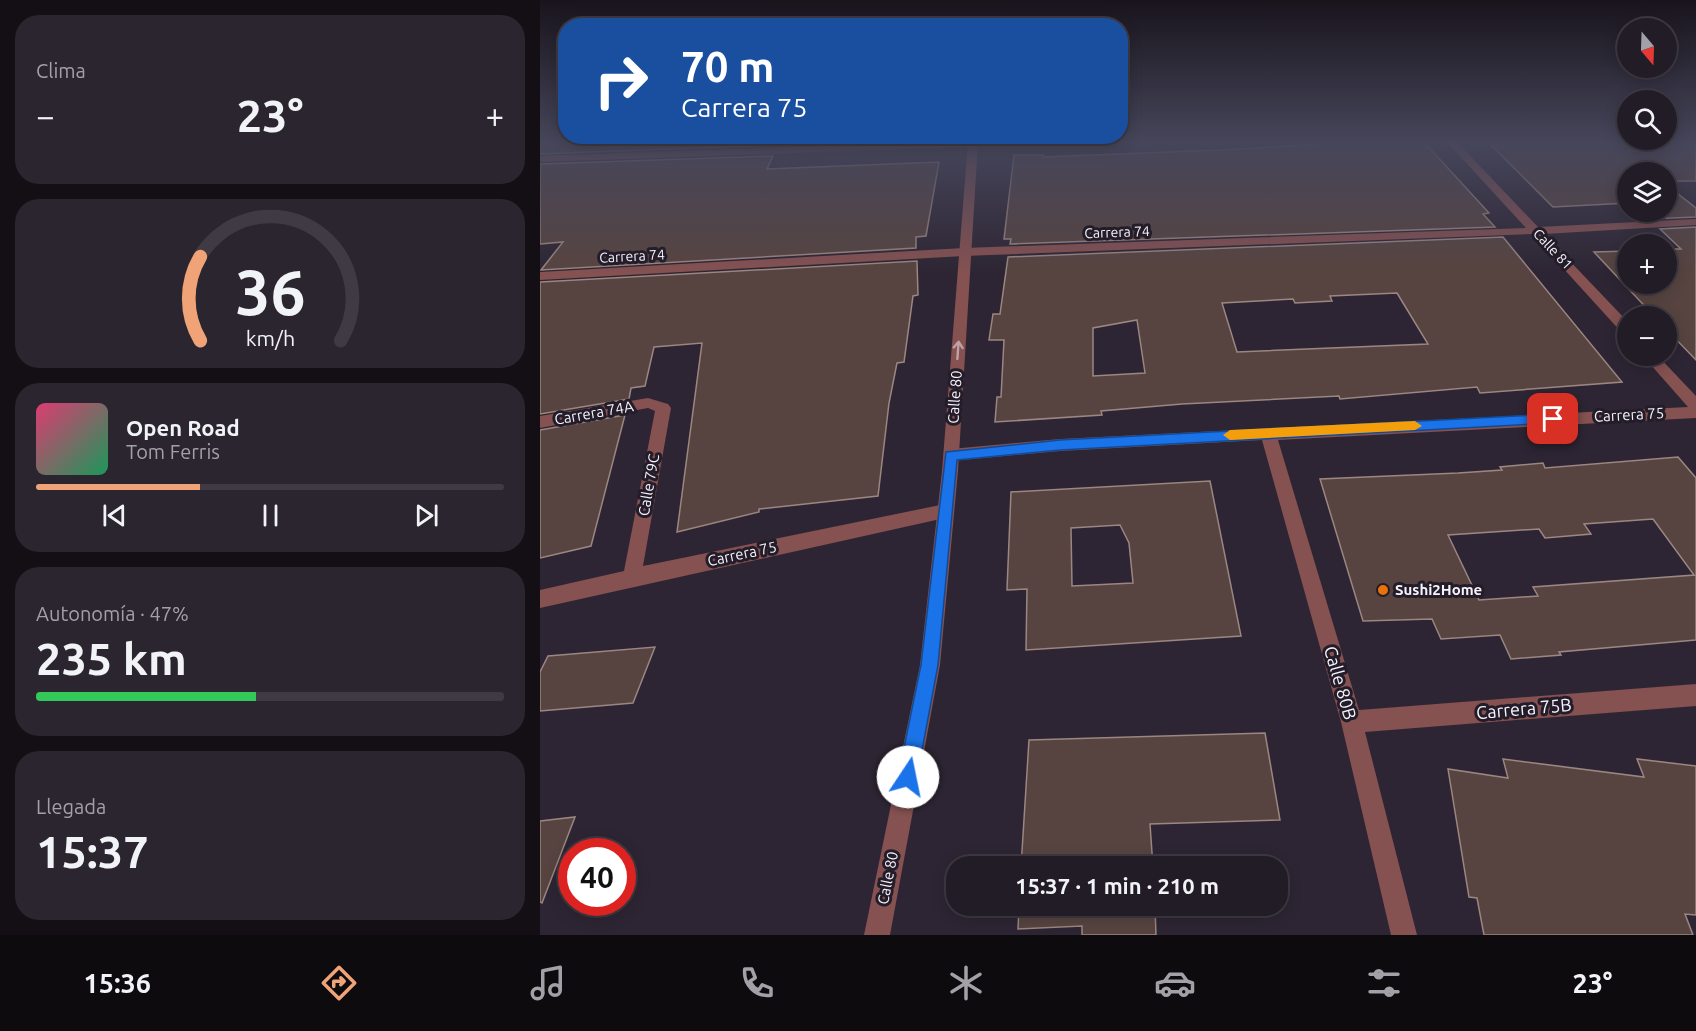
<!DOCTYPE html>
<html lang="es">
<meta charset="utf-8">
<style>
:root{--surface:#221c26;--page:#2a252e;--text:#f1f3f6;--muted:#a2a1a7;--line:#3f3a43;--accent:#efa376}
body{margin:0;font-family:Ubuntu,sans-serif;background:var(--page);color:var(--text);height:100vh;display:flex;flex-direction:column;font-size:22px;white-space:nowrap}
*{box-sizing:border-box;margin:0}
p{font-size:20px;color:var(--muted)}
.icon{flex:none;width:33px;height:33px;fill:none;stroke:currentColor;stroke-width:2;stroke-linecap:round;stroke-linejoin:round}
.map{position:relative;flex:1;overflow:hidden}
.sheet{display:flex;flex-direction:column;gap:15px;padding:15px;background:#130f15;width:540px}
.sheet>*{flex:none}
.hud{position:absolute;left:18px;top:18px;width:570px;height:126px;border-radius:24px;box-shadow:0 3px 15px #0003,0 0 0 2px var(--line);background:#1a4fa0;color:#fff;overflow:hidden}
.needle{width:39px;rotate:161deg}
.controls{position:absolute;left:1077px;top:18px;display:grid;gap:12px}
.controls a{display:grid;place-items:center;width:60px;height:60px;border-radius:50%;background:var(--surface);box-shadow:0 3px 15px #0003,0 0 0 2px var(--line);font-size:30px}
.speed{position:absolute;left:18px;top:838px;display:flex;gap:12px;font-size:30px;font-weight:700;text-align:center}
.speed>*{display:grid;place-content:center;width:78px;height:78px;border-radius:50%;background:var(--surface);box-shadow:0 3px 15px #0003,0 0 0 2px var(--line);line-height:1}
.speed .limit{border:9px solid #d22;background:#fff;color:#111}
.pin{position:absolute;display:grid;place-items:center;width:51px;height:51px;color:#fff;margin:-26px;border-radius:12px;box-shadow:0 3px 9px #0006}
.me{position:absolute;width:66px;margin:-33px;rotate:11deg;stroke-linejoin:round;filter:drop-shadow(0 0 4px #0008)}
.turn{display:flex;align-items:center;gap:21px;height:126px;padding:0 24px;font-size:27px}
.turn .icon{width:78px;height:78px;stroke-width:2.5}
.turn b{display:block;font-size:42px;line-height:51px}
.big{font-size:45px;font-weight:700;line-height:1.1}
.sheet .widget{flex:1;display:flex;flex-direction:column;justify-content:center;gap:9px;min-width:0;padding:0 21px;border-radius:24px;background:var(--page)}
.sheet .dial{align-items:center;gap:0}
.dial svg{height:156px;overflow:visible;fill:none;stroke:var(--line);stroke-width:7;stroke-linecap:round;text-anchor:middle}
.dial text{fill:var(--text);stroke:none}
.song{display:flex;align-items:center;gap:18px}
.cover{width:72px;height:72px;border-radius:9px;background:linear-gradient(135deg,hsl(340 70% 55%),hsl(150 70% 35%))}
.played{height:6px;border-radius:3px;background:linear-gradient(90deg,var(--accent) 35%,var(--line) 35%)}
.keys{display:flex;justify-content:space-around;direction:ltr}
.heat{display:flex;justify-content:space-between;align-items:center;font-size:33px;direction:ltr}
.charge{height:9px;border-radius:4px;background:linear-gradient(90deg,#34c759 47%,var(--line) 0)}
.trip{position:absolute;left:406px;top:856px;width:342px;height:60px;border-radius:24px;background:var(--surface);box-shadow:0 3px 15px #0003,0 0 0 2px var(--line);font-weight:700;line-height:60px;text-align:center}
.tab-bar{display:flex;height:96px;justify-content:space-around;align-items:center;background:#0e0b0f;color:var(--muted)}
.tab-bar .icon{width:42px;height:42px}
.tab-bar .on{color:var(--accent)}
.tab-bar b{font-size:27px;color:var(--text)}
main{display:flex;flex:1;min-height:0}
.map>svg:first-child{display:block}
</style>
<main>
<section class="sheet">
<div class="widget"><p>Clima</p>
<div class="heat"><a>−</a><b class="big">23°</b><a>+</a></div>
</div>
<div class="widget dial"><svg viewBox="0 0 100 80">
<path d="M14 69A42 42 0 1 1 86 69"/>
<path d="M14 69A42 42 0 0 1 14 26" stroke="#efa376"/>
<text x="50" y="56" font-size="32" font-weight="700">36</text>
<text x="50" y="72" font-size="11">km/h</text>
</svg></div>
<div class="widget">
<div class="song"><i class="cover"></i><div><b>Open Road</b><p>Tom Ferris</p></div></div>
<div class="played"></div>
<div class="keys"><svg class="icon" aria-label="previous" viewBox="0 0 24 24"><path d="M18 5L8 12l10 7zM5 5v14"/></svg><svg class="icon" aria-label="pause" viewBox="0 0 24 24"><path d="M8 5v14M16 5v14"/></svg><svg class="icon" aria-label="next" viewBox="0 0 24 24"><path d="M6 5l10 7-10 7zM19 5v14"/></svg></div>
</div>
<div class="widget"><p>Autonomía · 47%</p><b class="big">235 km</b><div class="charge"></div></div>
<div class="widget"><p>Llegada</p><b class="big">15:37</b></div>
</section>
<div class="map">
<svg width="1156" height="935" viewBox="0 0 1156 935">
<rect width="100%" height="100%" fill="#2d2533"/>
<!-- building -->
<path fill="#574440" stroke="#9b8681" stroke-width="1.5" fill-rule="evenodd" d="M 0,142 L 239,142 L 238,145 L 0,154 Z
M 780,142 L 884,142 L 949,213 L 943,214 L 955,227 L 470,244 L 471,239 L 464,239 L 474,155 L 503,155 L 503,157 L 680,150 L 781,144 Z
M 948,142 L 1156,142 L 1156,181 L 1129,181 L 1135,186 L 1128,186 L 1156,208 L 1156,217 L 1108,219 L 1100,212 L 1126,212 L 1126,172 L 1088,172 L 1088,203 L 1013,207 Z
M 233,156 L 227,169 L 399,162 L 386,236 L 376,237 L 376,248 L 1,270 L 23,242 L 0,244 L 0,164 Z
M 1156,227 L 1156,360 L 1126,329 L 1126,316 L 1114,316 L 1054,252 L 1088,251 L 1088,284 L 1126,284 L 1126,249 L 1141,249 L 1120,229 Z
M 963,237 L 1082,382 L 940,393 L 937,387 L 800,399 L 799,396 L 642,404 L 561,411 L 562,415 L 455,422 L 457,397 L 461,397 L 464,340 L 449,340 L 453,314 L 460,314 L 468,257 ZM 857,293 L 888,344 L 697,352 L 682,303 L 753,299 L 755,303 L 792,301 L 790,296 ZM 597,320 L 605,373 L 553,376 L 553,328 Z
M 377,261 L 378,295 L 373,296 L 364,362 L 357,363 L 349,403 L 338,496 L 219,509 L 219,512 L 137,532 L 162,343 L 114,347 L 105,386 L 91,388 L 89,399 L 0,414 L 0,282 Z
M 85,415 L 51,546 L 0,558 L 0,430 Z
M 1138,457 L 1156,478 L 1156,640 L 1019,652 L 1021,655 L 971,659 L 960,635 L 901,639 L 892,619 L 823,621 L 780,479 L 918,473 L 962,470 L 960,467 L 1003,463 L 1005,468 ZM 1113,519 L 1154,575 L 993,587 L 998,596 L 939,600 L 908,535 L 999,529 L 1005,538 L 1051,534 L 1044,524 Z
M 670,481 L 701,636 L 486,650 L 487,589 L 467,590 L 471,492 ZM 580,525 L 589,543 L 593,583 L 532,586 L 531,528 Z
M 115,647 L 93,703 L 0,711 L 0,672 L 8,656 Z
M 725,733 L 740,820 L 610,824 L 613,867 L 481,867 L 489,740 Z
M 963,759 L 1104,777 L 1097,759 L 1156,766 L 1156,915 L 1145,914 L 1153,935 L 944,935 L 937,898 L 929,897 L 908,769 L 968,778 Z
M 35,817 L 2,903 L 0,902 L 0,821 Z
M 479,906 L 615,906 L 616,935 L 542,935 L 542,926 L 478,929 Z"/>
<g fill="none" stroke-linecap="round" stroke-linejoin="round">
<!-- minor -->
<path fill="#855151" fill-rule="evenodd" d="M 396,142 L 486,142 L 481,145 L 0,162 L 0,156 Z
M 907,142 L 917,142 L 998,227 L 1156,219 L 1156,225 L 1004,234 L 1088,322 L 1088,335 L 1083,334 L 992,234 L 424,256 L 0,280 L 0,272 L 424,248 L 986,228 Z
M 1103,356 L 1118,356 L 1156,396 L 1156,418 L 738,440 L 819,710 L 1156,684 L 1156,706 L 825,732 L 877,935 L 851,935 L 801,722 L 722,440 L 520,451 L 411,461 L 403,455 L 411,449 L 520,439 L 1148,407 Z
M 108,398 L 128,404 L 131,408 L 103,566 L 405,504 L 411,506 L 414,511 L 411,516 L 405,518 L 0,608 L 0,590 L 84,571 L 115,411 L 108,408 L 0,428 L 0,416 Z"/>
<!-- tertiary -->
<path fill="#855151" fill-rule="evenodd" d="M 428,142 L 438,142 L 418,471 L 400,665 L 350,935 L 324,935 L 380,665 L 402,471 Z"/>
</g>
<!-- one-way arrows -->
<defs><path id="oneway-shaft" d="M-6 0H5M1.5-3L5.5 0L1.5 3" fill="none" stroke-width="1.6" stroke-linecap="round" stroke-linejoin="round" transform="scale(1.5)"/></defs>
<use stroke="#bea2a6" href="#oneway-shaft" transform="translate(418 350) rotate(-86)"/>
<!-- sky -->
<linearGradient id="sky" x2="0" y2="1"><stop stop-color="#19141c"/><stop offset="0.52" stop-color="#46465b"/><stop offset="1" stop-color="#46465b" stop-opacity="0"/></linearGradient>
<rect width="1156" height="273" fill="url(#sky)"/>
<!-- route -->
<path fill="#1a73e8" stroke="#114b97" stroke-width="1.5" d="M 1013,414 L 1020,419 L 1013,423 L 520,450 L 417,460 L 398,665 L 377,777 L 375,784 L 368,787 L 361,784 L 358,777 L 381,665 L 406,452 L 520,440 Z"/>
<!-- slow -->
<path fill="#f59e0b" d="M 875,421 L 882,426 L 875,430 L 690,440 L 683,435 L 690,430 Z"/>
<!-- markers -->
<circle fill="#e8710a" stroke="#231c29" stroke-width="2" cx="843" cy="590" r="6"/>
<g text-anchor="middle" stroke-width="6" stroke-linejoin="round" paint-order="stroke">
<!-- far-street labels -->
<g font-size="14" fill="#f7f3fc" stroke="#231c29">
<text transform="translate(577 232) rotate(-2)" y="5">Carrera 74</text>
<text transform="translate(1013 249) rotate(47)" y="5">Calle 81</text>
<text transform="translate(92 256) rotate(-3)" y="5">Carrera 74</text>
</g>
<!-- street labels -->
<g font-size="15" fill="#f7f3fc" stroke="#231c29">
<text transform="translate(415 397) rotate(-86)" y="5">Calle 80</text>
<text transform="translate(54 413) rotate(-10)" y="5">Carrera 74A</text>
<text transform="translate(1089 415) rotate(-3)" y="5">Carrera 75</text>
<text transform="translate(109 485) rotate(-80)" y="5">Calle 79C</text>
<text transform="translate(202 554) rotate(-12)" y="5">Carrera 75</text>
<text transform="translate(348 878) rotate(-79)" y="5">Calle 80</text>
</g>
<!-- poi labels -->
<g font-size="15" font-weight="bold" fill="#f7f3fc" stroke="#231c29" text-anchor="start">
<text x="855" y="595">Sushi2Home</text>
</g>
<!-- near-street labels -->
<g font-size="18" fill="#f7f3fc" stroke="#231c29">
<text transform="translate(800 683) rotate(74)" y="6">Calle 80B</text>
<text transform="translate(984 709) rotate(-5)" y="6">Carrera 75B</text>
</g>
</g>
</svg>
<div class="controls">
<a><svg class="needle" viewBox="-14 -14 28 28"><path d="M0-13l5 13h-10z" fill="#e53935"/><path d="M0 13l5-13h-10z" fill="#a2a1a7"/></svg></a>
<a><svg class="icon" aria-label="search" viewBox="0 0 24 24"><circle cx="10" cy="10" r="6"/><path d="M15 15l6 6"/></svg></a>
<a><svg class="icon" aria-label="layers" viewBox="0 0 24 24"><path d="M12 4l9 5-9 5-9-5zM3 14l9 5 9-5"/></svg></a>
<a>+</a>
<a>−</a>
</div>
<div class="speed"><div class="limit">40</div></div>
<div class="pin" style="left:1013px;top:419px;background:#d93025"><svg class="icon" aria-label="arrive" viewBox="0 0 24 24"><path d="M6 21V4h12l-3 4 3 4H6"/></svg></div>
<svg class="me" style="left:368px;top:777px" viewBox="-20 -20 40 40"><circle r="19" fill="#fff"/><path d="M0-13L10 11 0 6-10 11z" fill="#1a73e8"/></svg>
<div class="trip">15:37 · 1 min · 210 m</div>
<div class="hud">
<div class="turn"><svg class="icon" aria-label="right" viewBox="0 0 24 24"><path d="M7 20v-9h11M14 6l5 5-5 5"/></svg><div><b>70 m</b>Carrera 75</div></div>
</div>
</div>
</main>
<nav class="tab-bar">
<b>15:36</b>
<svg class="icon on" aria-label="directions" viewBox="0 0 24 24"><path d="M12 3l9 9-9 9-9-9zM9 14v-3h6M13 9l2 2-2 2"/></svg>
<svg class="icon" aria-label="music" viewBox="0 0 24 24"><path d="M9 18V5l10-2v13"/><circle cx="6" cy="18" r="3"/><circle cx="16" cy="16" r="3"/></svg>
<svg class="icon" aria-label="phone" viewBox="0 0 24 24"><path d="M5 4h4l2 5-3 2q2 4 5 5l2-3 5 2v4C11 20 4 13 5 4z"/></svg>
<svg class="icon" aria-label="climate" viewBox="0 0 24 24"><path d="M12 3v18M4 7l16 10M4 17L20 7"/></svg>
<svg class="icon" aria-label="car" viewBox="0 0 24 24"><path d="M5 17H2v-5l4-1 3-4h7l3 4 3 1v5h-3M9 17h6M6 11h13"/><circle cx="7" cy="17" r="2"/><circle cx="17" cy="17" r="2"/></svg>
<svg class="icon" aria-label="filters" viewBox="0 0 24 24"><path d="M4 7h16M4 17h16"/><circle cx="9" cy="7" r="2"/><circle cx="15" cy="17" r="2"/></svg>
<b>23°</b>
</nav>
